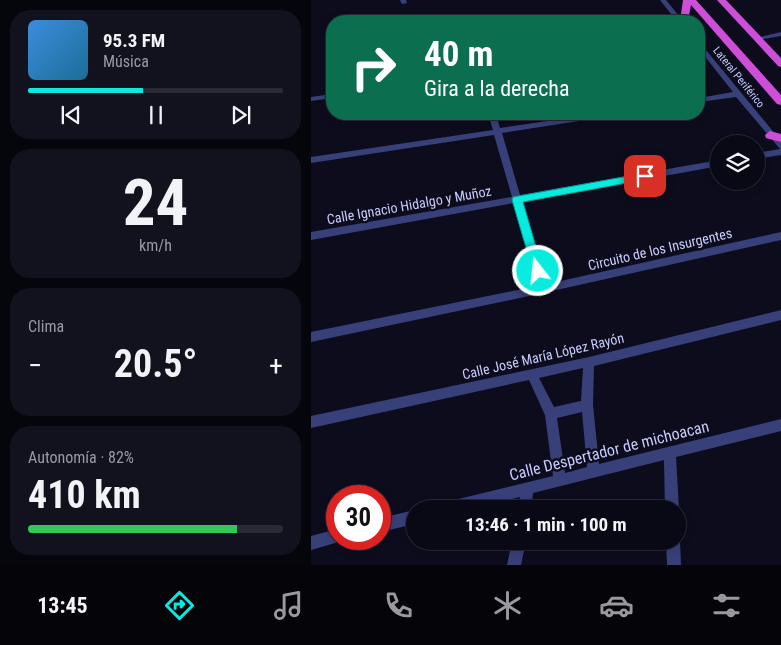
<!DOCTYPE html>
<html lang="es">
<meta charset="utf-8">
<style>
:root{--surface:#090916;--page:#12121f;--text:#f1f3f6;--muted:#999aa1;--line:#292a35;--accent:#07ecdf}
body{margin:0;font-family:"Roboto Condensed",sans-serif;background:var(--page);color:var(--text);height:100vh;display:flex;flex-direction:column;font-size:19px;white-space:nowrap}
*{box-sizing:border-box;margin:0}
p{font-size:16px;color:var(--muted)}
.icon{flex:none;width:28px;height:28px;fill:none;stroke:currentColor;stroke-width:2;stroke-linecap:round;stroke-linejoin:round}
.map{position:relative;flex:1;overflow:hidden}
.drawer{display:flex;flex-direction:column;gap:10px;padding:10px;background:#05050c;width:311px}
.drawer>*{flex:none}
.hud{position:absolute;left:15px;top:15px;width:379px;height:105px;border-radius:20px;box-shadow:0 2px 8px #0003,0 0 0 1px var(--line);background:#0b6e4f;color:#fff;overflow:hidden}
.controls{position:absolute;left:399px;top:135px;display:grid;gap:10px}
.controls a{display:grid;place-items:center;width:55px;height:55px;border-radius:50%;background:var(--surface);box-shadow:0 2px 8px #0003,0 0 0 1px var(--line);font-size:25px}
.speed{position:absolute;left:15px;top:485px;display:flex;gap:10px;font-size:25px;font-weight:700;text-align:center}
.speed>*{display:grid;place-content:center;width:65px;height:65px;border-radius:50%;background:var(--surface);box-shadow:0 2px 8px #0003,0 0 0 1px var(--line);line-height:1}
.speed .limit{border:8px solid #d22;background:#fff;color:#111}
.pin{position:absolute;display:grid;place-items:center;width:42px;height:42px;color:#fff;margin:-21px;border-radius:10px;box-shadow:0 2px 8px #0006}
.me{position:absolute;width:55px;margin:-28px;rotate:344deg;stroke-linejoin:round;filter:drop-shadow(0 0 4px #0008)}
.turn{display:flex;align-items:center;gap:18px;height:105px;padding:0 15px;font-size:22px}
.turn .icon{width:65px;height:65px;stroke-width:2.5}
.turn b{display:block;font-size:35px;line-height:42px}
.big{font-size:38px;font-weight:700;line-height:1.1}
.drawer .widget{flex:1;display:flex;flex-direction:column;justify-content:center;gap:8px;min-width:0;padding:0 18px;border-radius:20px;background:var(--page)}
.drawer .dial{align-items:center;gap:0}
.dial b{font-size:65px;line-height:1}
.song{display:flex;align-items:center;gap:15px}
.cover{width:60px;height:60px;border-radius:8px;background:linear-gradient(135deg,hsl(210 70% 55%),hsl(200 70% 35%))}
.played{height:5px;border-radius:2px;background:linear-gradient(90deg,var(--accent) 45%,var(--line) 45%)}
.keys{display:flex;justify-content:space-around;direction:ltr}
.heat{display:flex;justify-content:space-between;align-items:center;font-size:28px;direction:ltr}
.charge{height:8px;border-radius:4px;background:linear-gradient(90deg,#34c759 82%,var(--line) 0)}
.trip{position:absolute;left:95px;top:500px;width:280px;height:50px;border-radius:25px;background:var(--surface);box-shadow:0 2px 8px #0003,0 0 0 1px var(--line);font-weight:700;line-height:50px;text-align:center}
.dock{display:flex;height:80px;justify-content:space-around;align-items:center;background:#040409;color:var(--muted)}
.dock .icon{width:35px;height:35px}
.dock .on{color:var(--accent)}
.dock b{font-size:22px;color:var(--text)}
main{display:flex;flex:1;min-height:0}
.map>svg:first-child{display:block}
</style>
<main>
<section class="drawer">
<div class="widget">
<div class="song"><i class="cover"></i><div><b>95.3 FM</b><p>Música</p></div></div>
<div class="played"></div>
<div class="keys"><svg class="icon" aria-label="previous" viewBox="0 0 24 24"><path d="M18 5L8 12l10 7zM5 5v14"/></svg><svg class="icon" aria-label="pause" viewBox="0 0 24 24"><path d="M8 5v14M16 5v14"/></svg><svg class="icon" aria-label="next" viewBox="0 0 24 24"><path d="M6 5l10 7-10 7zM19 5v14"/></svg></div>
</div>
<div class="widget dial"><b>24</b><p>km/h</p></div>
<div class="widget"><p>Clima</p>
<div class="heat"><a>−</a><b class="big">20.5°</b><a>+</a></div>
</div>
<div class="widget"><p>Autonomía · 82%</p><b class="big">410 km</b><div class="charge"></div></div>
</section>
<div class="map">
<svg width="470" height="565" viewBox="0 0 470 565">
<rect width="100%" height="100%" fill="#0c0c1d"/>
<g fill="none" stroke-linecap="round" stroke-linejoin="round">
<!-- minor -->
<path fill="#38407a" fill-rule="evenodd" d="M 89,0 L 95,0 L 96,3 L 91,4 Z
M 349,0 L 355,0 L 372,21 L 366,21 L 362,17 L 326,21 L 308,21 L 311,19 L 360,14 Z
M 246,16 L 250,16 L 259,21 L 251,21 L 246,18 Z
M 470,32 L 470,36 L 447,40 L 444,38 Z
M 388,43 L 390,44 L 470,141 L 470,155 L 445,159 L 445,153 L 469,149 L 425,97 L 388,102 L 388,98 L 422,92 L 388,49 Z
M 21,94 L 21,98 L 0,101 L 0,97 Z
M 177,114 L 185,114 L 189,128 L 285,114 L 304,114 L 300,116 L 191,133 L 209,195 L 408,160 L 408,166 L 211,202 L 236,284 L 470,232 L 470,240 L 232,293 L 0,342 L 0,332 L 226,286 L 203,203 L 0,240 L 0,232 L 201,197 L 183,135 L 0,163 L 0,157 L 182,130 Z
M 470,310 L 470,320 L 283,366 L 282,405 L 288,464 L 470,419 L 470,431 L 365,457 L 368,509 L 366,512 L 366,509 L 354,509 L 353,460 L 222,493 L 220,509 L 207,509 L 209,497 L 162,509 L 129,509 L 130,504 L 135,502 L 242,476 L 234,415 L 218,380 L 0,428 L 0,416 L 278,357 ZM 272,368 L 270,401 L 243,407 L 228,378 ZM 271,412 L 276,467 L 254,473 L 246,418 Z
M 104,510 L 104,524 L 69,532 L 69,518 Z
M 26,529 L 26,539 L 32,539 L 31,541 L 0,550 L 0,536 Z
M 366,536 L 369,541 L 370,565 L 356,565 L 355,541 L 366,541 Z
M 201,541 L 215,541 L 210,565 L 196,565 Z"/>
<!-- trunk -->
<path fill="#ce4ed9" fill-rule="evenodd" d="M 372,0 L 385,0 L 470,95 L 470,105 L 466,104 L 380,5 L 377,21 L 369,21 Z
M 406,0 L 415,0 L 470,58 L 470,67 L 467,66 Z
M 459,131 L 470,134 L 470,142 L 455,138 L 454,135 Z"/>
</g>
<!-- route -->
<path fill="#07ecdf" stroke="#059991" d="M 334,173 L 339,176 L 338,179 L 212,202 L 232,271 L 227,276 L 223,275 L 201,200 L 202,197 Z"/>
<g text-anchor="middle" stroke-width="5" stroke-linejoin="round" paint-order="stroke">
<!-- far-street labels -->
<g font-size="11" fill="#c9cbfd" stroke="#0c0c1d">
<text transform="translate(428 77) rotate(51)" y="4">Lateral Periférico</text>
</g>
<!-- street labels -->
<g font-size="14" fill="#c9cbfd" stroke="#0c0c1d">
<text transform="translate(98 205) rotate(-10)" y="5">Calle Ignacio Hidalgo y Muñoz</text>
<text transform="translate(349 249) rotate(-13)" y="5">Circuito de los Insurgentes</text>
<text transform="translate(232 356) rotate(-13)" y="5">Calle José María López Rayón</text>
</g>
<!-- near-street labels -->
<g font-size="16" fill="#c9cbfd" stroke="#0c0c1d">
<text transform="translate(298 450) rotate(-14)" y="6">Calle Despertador de michoacan</text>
</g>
</g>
</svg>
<div class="controls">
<a><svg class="icon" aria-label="layers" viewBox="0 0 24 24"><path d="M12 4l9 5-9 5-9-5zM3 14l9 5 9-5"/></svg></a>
</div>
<div class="speed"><div class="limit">30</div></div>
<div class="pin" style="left:334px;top:176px;background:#d93025"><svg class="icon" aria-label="arrive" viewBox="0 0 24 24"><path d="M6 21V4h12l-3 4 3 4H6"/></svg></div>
<svg class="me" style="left:227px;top:271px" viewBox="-20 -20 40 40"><circle r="17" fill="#07ecdf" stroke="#fff" stroke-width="3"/><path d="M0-11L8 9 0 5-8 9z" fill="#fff"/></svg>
<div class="trip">13:46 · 1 min · 100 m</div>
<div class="hud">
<div class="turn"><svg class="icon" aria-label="right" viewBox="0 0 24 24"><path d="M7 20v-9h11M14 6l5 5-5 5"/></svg><div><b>40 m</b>Gira a la derecha</div></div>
</div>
</div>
</main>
<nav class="dock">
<b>13:45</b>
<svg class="icon on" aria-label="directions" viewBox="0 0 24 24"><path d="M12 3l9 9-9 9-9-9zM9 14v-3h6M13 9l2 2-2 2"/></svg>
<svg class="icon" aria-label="music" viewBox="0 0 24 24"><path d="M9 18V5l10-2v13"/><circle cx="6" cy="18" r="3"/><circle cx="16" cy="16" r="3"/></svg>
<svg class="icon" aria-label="phone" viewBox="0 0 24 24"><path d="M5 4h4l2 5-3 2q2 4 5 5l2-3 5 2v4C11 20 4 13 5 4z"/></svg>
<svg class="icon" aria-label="climate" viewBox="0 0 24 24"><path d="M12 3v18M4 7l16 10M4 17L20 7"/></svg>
<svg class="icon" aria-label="car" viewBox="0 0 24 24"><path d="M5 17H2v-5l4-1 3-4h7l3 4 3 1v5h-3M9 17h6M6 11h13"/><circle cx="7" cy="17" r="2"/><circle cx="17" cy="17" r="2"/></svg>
<svg class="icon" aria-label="filters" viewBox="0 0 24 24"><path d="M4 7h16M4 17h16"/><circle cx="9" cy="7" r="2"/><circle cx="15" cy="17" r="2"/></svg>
</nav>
